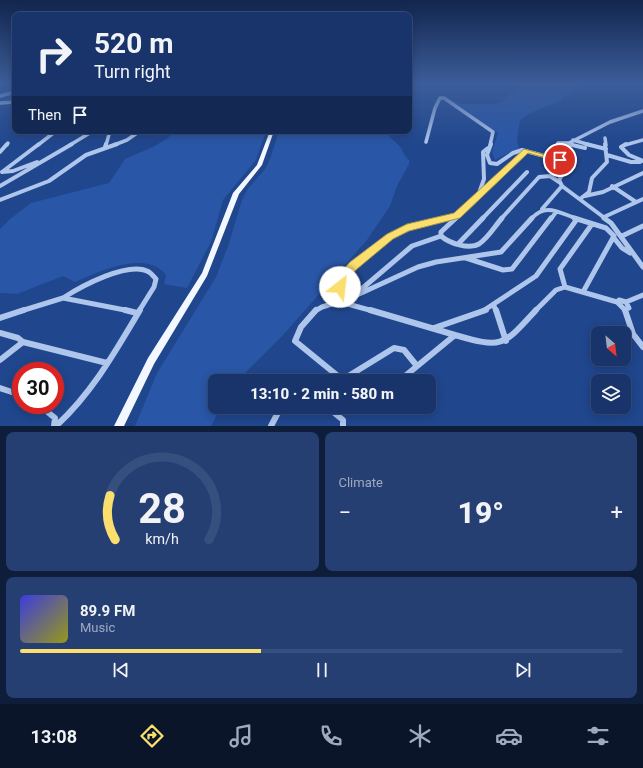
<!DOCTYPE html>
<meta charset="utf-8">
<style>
:root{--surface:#18346a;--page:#253f72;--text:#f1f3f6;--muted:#9faac1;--line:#364f7e;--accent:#fade6e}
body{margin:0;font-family:Roboto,sans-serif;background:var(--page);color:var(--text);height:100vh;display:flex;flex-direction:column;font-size:15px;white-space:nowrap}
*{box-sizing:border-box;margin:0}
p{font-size:13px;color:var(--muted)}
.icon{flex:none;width:22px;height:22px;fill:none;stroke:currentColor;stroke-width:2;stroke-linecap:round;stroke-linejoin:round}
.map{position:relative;height:426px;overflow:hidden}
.sheet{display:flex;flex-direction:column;gap:6px;padding:6px;background:#0d1d3a;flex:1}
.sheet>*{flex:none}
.guide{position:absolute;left:12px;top:12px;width:400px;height:122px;border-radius:8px;box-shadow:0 2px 10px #0003,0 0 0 1px var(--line);background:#18346a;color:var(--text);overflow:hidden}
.needle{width:26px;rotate:152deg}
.fabs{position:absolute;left:591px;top:326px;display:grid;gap:8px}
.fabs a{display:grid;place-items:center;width:40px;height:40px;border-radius:8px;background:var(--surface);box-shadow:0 2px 10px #0003,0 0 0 1px var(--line);font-size:20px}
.speed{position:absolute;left:12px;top:362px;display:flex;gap:8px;font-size:20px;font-weight:700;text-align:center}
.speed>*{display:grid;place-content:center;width:52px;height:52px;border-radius:50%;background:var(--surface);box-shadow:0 2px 10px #0003,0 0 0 1px var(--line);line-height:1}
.speed .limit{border:6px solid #d22;background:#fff;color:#111}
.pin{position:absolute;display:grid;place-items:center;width:34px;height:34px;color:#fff;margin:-17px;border:2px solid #fff;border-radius:50%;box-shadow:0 1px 4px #0007}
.me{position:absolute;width:44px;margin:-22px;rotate:29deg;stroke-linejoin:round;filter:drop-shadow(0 0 3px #0008)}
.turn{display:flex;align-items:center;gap:14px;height:84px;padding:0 16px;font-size:18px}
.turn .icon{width:52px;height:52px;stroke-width:2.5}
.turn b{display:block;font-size:28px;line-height:34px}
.then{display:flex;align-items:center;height:38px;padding:0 16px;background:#0003;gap:8px;font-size:15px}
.big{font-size:30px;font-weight:800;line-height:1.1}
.sheet .card{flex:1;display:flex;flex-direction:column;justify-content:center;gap:6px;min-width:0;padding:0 14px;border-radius:8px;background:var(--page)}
.sheet .dial{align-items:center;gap:0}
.dial svg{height:104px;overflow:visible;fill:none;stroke:var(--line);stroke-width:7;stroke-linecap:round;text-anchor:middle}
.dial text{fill:var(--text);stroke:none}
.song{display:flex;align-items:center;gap:12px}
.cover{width:48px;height:48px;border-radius:6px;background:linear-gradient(135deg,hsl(240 70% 55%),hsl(60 70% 35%))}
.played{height:4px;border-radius:2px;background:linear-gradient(90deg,var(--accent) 40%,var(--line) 40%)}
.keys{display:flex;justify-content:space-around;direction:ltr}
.heat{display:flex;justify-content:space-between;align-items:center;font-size:22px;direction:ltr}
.sheet .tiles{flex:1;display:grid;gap:6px;grid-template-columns:1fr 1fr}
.card:last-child{grid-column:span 2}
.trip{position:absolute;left:208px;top:374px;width:228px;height:40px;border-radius:8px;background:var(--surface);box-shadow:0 2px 10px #0003,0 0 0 1px var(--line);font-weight:800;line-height:40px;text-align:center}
.tabs{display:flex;height:64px;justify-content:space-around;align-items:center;background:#0a152a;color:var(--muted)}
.tabs .icon{width:28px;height:28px}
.tabs .active{color:var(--accent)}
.tabs b{font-size:18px;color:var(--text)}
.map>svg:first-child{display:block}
</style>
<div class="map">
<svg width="643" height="426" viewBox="0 0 643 426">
<rect width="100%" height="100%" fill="#20468d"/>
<!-- green -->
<path fill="#2956a6" d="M 522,84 L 587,84 L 563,97 L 563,100 L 530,113 L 520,120 L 517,140 L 519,148 L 495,160 L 492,152 L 498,133 L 447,97 L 461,104 L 495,104 L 502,102 Z
M 174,131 L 266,131 L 256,160 L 223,200 L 211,242 L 187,288 L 164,284 L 166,275 C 147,249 98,272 75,282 L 63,276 L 17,294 L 0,293 L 0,229 L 10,219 L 31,203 L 109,183 L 125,159 L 153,147 L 168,138 Z
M 279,131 L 385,131 C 391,140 396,141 401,148 C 404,153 404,156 409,160 L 409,164 L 397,186 L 390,206 L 367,240 L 284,334 L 237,381 L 215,381 L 215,407 L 221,407 L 211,426 L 135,426 L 157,373 L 216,277 L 228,246 L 242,200 L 247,190 L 265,169 L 270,159 Z"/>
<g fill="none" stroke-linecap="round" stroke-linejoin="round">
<!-- minor-far3 -->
<path stroke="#aec5ec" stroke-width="3.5" d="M 0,96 L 15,92
M 0,103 L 15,102
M 15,108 L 13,111 L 15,112
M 605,138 L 606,145
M 573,140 L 590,145
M 426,142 L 435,108 L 440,98 L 444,98 L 493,132 L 490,145
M 566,143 L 572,145
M 7,145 L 8,143
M 38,145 L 56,131
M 70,145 L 93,131
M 106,145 L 110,131
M 114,145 L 127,140 L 140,131
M 558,145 L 558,143 L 569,143 L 610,122 L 643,111
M 625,145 L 643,140"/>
<!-- minor-far2 -->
<path stroke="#aec5ec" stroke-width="4" d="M 491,144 L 487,155 L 490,163 L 497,164 L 513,153 L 522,150 L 563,161 L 567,167 L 559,180 L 562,186 L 606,219
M 558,144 L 563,161
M 568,144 L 585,148
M 586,144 L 606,149
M 626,144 L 621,147 L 629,155 L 643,161
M 105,147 L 106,144
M 0,152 L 7,144
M 607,155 L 631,162 L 640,162
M 567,167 L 575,159
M 2,172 L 39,144
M 2,172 L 13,171 L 37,162
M 0,186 L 72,144
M 612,186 L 636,202
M 478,196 L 484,179 L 483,152 L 488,148
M 585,196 L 603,192 L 643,173
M 580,199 L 589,192 L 592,178 L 607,162 L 605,144
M 0,200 L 49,181 L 86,155 L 117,144
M 542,209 L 562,186
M 604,217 L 643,199
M 444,219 L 456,216
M 455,219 L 527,151
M 482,219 L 527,172
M 501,219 L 539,177 L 550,176 L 559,182
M 531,219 C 546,202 559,213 578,219
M 551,219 L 556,212"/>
<!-- minor-far1 -->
<path stroke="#aec5ec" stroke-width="5" d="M 456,218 L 441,232 L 441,236 C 449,243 469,250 479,244 C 488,238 495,226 502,218
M 574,218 L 606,228 L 614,236 L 583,292
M 604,218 L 611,223 L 643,267
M 622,236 L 643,226
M 614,238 L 622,248 L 630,253
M 459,243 L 483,218
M 466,258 L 503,270 L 512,269 L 551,218
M 565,287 L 560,269 L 592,224
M 358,292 L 412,246 L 441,236
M338 300a4 4 0 1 1 8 0a4 4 0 1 1-8 0Z
M 341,296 L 341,284 L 346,274 L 390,236 L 407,228 L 448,218
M 63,298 C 80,287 129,260 149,272 C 152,274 154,277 156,279 L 154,287 L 139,311
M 346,300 L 418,267 L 436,262 L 501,252 L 532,218
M 619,300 L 626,302 L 629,308 L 624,309 L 617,302 Z
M 626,302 L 643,295
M 344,303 L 373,311
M 494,306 L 496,311
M 624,309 L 625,311
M 21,311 L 63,298 L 130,311
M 315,311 L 322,307 L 338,302
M 483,311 L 536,276 L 577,219
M 535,311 L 556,290 L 565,287 L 617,302"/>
<!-- minor -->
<path stroke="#aec5ec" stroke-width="6" d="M 125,310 L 137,313
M 316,310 L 301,327 L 295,341 L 344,381
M 370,310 L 455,335 L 399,381
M 496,310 L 506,341
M 625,310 L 633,334 L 643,347
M 0,318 L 24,310
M 434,328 L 486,310
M 0,333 L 18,338 L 23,342 L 107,363
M 455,335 C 503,349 503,346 536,310
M 0,360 L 23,342
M 342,380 L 394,348 L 404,350 L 417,366
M 0,388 L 21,395
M 39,405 L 55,418 L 54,426
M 327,407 L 343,420 L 343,426
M 56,426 C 92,393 115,352 140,310
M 271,426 L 281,407"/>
<!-- major -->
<path fill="#f3f7ff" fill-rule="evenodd" d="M 270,131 L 274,131 L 262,165 L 239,194 L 207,276 L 154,364 L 124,426 L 114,426 L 148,358 L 202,273 L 233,193 L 257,165 Z"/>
</g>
<!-- sky -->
<linearGradient id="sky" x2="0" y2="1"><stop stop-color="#12264e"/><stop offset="0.58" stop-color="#3c5d9a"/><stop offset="1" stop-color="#3c5d9a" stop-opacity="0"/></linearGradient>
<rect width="643" height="144" fill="url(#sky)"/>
<!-- route -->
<path fill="#fade6e" stroke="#a29048" d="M 524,149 L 564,160 L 560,162 L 528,153 L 460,218 L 409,231 L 393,239 L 357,269 L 350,277 L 344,290 L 336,290 L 335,287 L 342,271 L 350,262 L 387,234 L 407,224 L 454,213 Z"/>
</svg>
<div class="fabs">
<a><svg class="needle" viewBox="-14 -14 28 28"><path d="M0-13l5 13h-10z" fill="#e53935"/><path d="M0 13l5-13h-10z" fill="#9faac1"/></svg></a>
<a><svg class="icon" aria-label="layers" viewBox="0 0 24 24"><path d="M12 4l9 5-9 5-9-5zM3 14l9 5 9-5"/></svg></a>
</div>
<div class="speed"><div class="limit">30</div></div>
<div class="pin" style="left:560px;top:160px;background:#d93025"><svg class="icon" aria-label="arrive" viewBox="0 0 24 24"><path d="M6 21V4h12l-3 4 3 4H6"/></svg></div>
<svg class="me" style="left:340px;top:287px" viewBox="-20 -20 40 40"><circle r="19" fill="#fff"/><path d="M0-13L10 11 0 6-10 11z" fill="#fade6e"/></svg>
<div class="trip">13:10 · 2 min · 580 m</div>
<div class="guide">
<div class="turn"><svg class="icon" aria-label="right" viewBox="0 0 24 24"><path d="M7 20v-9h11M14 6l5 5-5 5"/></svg><div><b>520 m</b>Turn right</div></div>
<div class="then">Then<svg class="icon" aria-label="arrive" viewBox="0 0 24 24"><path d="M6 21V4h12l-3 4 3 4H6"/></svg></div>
</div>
</div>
<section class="sheet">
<div class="tiles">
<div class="card dial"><svg viewBox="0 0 100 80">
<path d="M14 69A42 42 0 1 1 86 69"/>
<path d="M14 69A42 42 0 0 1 10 35" stroke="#fade6e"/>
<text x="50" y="56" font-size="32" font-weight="700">28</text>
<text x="50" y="72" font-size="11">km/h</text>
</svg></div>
<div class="card"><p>Climate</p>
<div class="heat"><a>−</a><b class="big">19°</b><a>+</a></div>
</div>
<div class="card">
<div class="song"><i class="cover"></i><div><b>89.9 FM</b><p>Music</p></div></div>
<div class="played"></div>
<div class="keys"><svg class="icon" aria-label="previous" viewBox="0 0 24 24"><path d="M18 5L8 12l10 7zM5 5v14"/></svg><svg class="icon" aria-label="pause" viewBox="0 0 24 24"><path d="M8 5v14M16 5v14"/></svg><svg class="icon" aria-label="next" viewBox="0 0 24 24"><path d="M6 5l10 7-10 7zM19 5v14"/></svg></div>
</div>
</div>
</section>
<nav class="tabs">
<b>13:08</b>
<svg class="icon active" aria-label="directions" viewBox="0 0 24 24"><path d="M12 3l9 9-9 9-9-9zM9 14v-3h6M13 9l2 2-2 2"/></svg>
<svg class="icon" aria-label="music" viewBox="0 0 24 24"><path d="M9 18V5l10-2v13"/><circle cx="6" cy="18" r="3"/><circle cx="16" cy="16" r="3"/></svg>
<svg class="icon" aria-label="phone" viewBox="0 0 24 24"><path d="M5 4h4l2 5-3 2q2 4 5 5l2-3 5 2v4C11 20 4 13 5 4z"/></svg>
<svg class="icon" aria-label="climate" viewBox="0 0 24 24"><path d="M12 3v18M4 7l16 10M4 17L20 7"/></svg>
<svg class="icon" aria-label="car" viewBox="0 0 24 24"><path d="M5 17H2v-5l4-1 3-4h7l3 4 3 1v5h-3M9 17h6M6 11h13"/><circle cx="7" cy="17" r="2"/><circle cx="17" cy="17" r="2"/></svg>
<svg class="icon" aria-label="filters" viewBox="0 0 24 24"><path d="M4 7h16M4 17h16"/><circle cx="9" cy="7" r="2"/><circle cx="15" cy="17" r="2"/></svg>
</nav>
